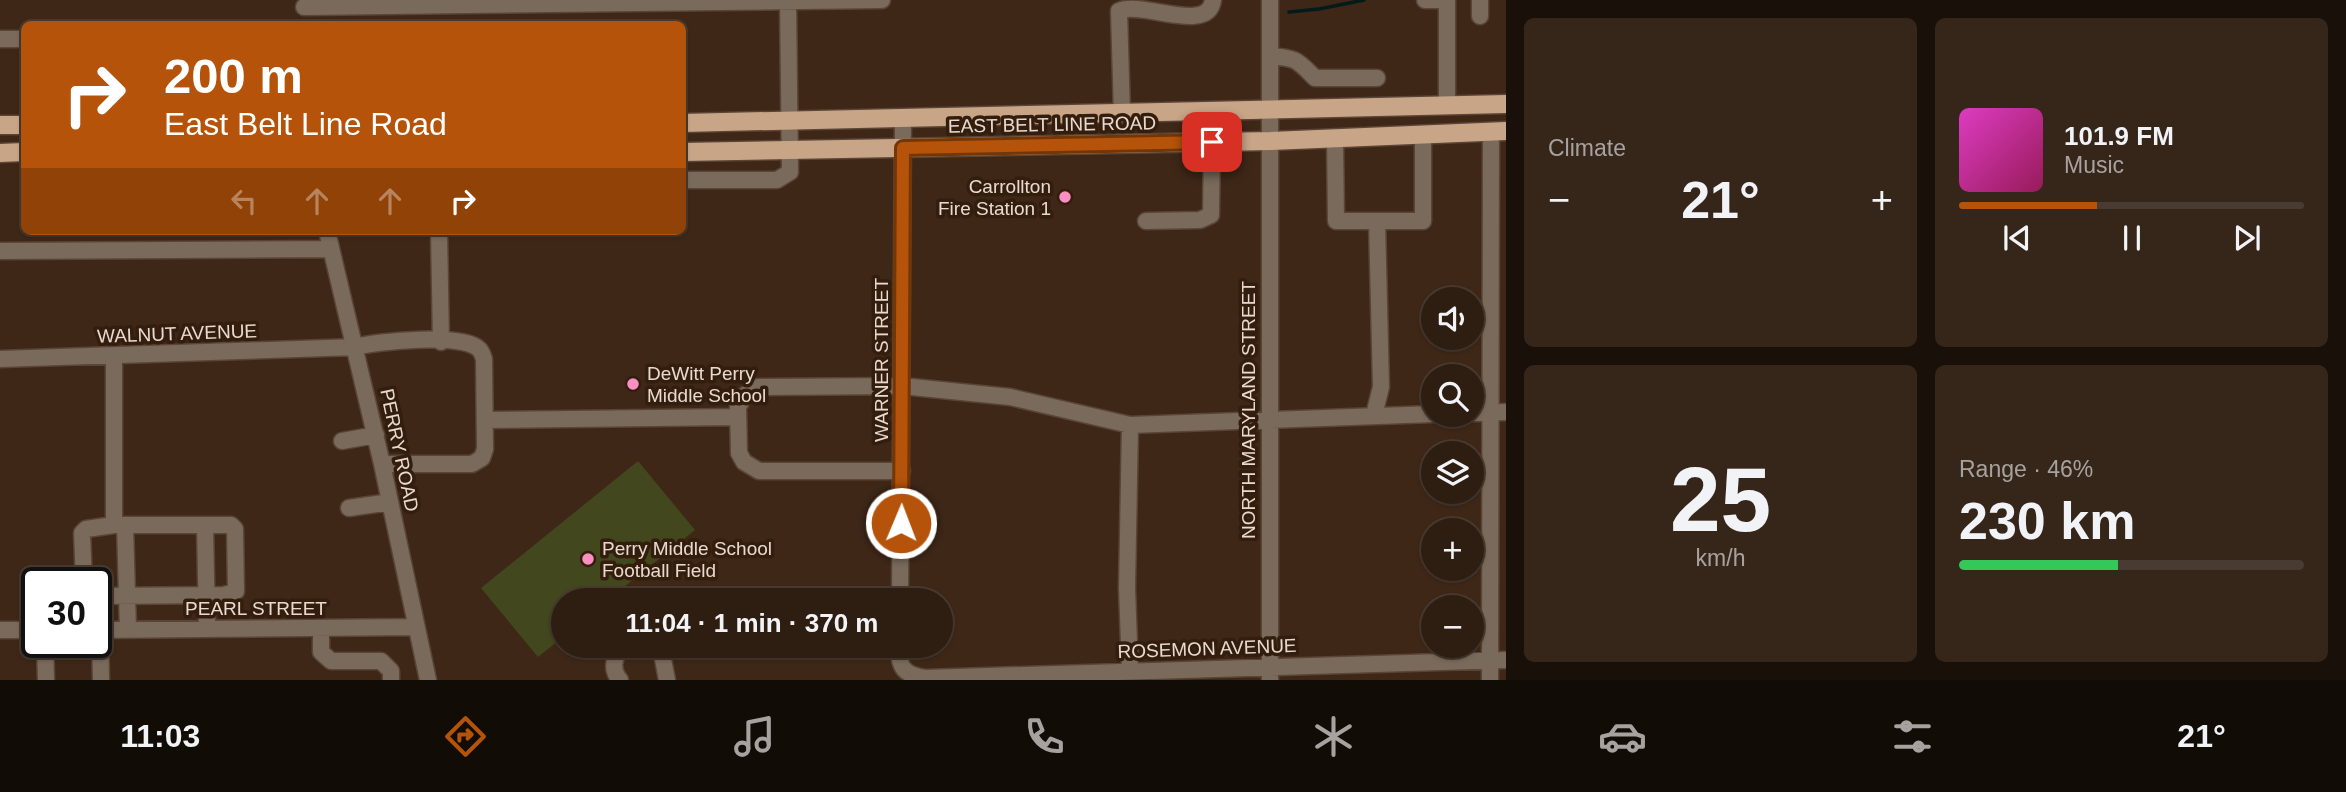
<!DOCTYPE html>
<meta charset="utf-8">
<style>
:root{--surface:#2e1d11;--page:#36261a;--text:#f1f3f6;--muted:#a7a29f;--line:#493b31;--accent:#b45309}
body{margin:0;font-family:Helvetica,sans-serif;background:var(--page);color:var(--text);height:100vh;display:flex;flex-direction:column;font-size:26px;white-space:nowrap}
*{box-sizing:border-box;margin:0}
p{font-size:23px;color:var(--muted)}
.icon{flex:none;width:38px;height:38px;fill:none;stroke:currentColor;stroke-width:2;stroke-linecap:round;stroke-linejoin:round}
.map{position:relative;flex:1;overflow:hidden}
.sheet{display:flex;flex-direction:column;gap:18px;padding:18px;background:#191009;width:840px}
.sheet>*{flex:none}
.hud{position:absolute;left:21px;top:21px;width:665px;height:214px;border-radius:10px;box-shadow:0 2px 5px #0004,0 0 0 2px var(--line);background:#b45309;color:#fff;overflow:hidden}
.buttons{position:absolute;left:1421px;top:287px;display:grid;gap:14px}
.buttons a{display:grid;place-items:center;width:63px;height:63px;border-radius:50%;background:var(--surface);box-shadow:0 2px 5px #0004,0 0 0 2px var(--line);font-size:35px}
.speed{position:absolute;left:21px;top:567px;display:flex;gap:14px;font-size:35px;font-weight:700;text-align:center}
.speed>*{display:grid;place-content:center;width:91px;height:91px;border-radius:50%;background:var(--surface);box-shadow:0 2px 5px #0004,0 0 0 2px var(--line);line-height:1}
.speed .limit{border:4px solid #111;border-radius:10px;background:#fff;color:#111}
.pin{position:absolute;display:grid;place-items:center;width:60px;height:60px;color:#fff;margin:-30px;border-radius:14px;box-shadow:0 4px 10px #0006}
.me{position:absolute;width:77px;margin:-38px;rotate:1deg;stroke-linejoin:round;filter:drop-shadow(0 0 5px #0008)}
.turn{display:flex;align-items:center;gap:24px;height:147px;padding:0 28px;font-size:32px}
.turn .icon{width:91px;height:91px;stroke-width:2.5}
.turn b{display:block;font-size:49px;line-height:60px}
.lanes{display:flex;align-items:center;height:66px;padding:0 28px;background:#0003;justify-content:center;gap:35px;direction:ltr}
.lanes .off{opacity:.35}
.big{font-size:52px;font-weight:700;line-height:1.1}
.sheet .tile{flex:1;display:flex;flex-direction:column;justify-content:center;gap:10px;min-width:0;padding:0 24px;border-radius:10px;background:var(--page)}
.sheet .dial{align-items:center;gap:0}
.dial b{font-size:91px;line-height:1}
.song{display:flex;align-items:center;gap:21px}
.cover{width:84px;height:84px;border-radius:10px;background:linear-gradient(135deg,hsl(310 70% 55%),hsl(330 70% 35%))}
.played{height:7px;border-radius:4px;background:linear-gradient(90deg,var(--accent) 40%,var(--line) 40%)}
.keys{display:flex;justify-content:space-around;direction:ltr}
.heat{display:flex;justify-content:space-between;align-items:center;font-size:38px;direction:ltr}
.charge{height:10px;border-radius:5px;background:linear-gradient(90deg,#34c759 46%,var(--line) 0)}
.sheet .tiles{flex:1;display:grid;gap:18px;grid-template-columns:repeat(2,1fr)}
.trip{position:absolute;left:551px;top:588px;width:402px;height:70px;border-radius:35px;background:var(--surface);box-shadow:0 2px 5px #0004,0 0 0 2px var(--line);font-weight:700;line-height:70px;text-align:center}
.dock{display:flex;height:112px;justify-content:space-around;align-items:center;background:#120c07;color:var(--muted)}
.dock .icon{width:49px;height:49px}
.dock .current{color:var(--accent)}
.dock b{font-size:32px;color:var(--text)}
main{display:flex;flex:1;min-height:0}
.map>svg:first-child{display:block}
</style>
<main>
<div class="map">
<svg width="1506" height="680" viewBox="0 0 1506 680">
<rect width="100%" height="100%" fill="#3e2717"/>
<!-- green -->
<path fill="#42471e" d="M 638,461 L 695,530 L 608,600 L 564,600 L 563,637 L 538,657 L 481,588 Z"/>
<g fill="none" stroke-linecap="round" stroke-linejoin="round">
<!-- stream -->
<path stroke="#051b1b" stroke-width="3.5" d="M 1289,12 L 1319,9 L 1364,0"/>
<!-- minor casing -->
<g stroke="#594435" stroke-width="19">
<path id="minor" d="M 1270,0 L 1270,680
M 1425,0 L 1447,0 L 1447,106
M 304,7 L 882,0
M 1480,16 L 1480,0
M 0,39 L 24,39
M 1270,56 C 1297,58 1297,60 1315,78 L 1377,78
M 1122,114 L 1119,11 C 1142,0 1208,35 1213,0
M 1335,138 L 1336,221 L 1423,221 L 1423,135
M 682,180 L 777,180 L 790,172 L 788,0
M 1146,221 L 1200,220 L 1211,215 L 1212,142
M 327,231 L 382,464 L 428,680
M 439,231 L 441,342
M 0,251 L 330,249
M 0,359 L 356,347 C 378,341 463,333 479,349 C 482,352 483,356 484,359 L 485,449 L 482,458 L 472,464 L 382,464
M 1472,413 L 1506,412
M 1374,415 L 1381,387 L 1377,221
M 485,420 L 738,417
M 1130,425 L 1127,588 L 1130,671
M 342,441 L 376,435
M 902,471 L 759,471 L 744,462 L 739,453 L 738,407 L 745,395 L 758,387 L 902,386 L 1010,397 L 1130,425 L 1433,414
M 349,508 L 390,502
M 125,525 L 128,629
M 205,525 L 207,629
M 84,583 L 82,533 L 86,529 L 114,525 L 114,356
M 96,596 L 224,595 L 236,591 L 235,529 L 231,525 L 114,525
M 900,600 L 903,119
M 321,628 L 321,652 L 331,661 L 381,661 L 391,671 L 391,680
M 0,630 L 37,630
M 96,630 L 416,627
M 100,630 L 101,680
M 45,642 L 46,680
M 652,646 L 662,654 L 667,680
M 899,646 C 898,667 904,675 925,678 L 1506,660
M 620,680 C 610,669 614,655 624,646
M 1490,680 L 1491,132"/>
</g>
<!-- major casing -->
<g stroke="#594435" stroke-width="21">
<path id="major" d="M 682,123 L 1506,104
M 0,125 L 24,125
M 682,152 L 1271,141 L 1506,131
M 0,153 L 24,152"/>
</g>
<!-- minor -->
<use href="#minor" stroke="#7a6a5b" stroke-width="16"/>
<!-- major -->
<use href="#major" stroke="#c8a587" stroke-width="18"/>
</g>
<g fill="none" stroke-linecap="round" stroke-linejoin="round">
<!-- route casing -->
<g stroke="#753606" stroke-width="18">
<path id="route" d="M 901,523 L 903,148 L 1212,142"/>
</g>
<!-- route -->
<use href="#route" stroke="#b45309" stroke-width="12"/>
</g>
<!-- markers -->
<g fill="#fc8fc1" stroke="#331d0d" stroke-width="2.5">
<circle cx="1065" cy="197" r="7"/>
<circle cx="633" cy="384" r="7"/>
<circle cx="588" cy="559" r="7"/>
</g>
<g text-anchor="middle" stroke-width="7" stroke-linejoin="round" paint-order="stroke">
<!-- street labels -->
<g font-size="19" fill="#e9dad0" stroke="#331d0d">
<text transform="translate(1052 124) rotate(-1)" y="7">EAST BELT LINE ROAD</text>
<text transform="translate(177 333) rotate(-2)" y="7">WALNUT AVENUE</text>
<text transform="translate(881 360) rotate(-90)" y="7">WARNER STREET</text>
<text transform="translate(1248 410) rotate(-90)" y="7">NORTH MARYLAND STREET</text>
<text transform="translate(400 450) rotate(78)" y="7">PERRY ROAD</text>
<text x="256" y="615">PEARL STREET</text>
<text transform="translate(1207 648) rotate(-2)" y="7">ROSEMON AVENUE</text>
</g>
<!-- poi labels -->
<g font-size="19" fill="#e9dad0" stroke="#331d0d" text-anchor="start">
<text x="1051" y="193" text-anchor="end">Carrollton<tspan x="1051" dy="22">Fire Station 1</tspan></text>
<text x="647" y="380">DeWitt Perry<tspan x="647" dy="22">Middle School</tspan></text>
<text x="602" y="555">Perry Middle School<tspan x="602" dy="22">Football Field</tspan></text>
</g>
</g>
</svg>
<div class="buttons">
<a><svg class="icon" aria-label="sound" viewBox="0 0 24 24"><path d="M4 9h4l5-4v14l-5-4H4zM17 9q2 3 0 6"/></svg></a>
<a><svg class="icon" aria-label="search" viewBox="0 0 24 24"><circle cx="10" cy="10" r="6"/><path d="M15 15l6 6"/></svg></a>
<a><svg class="icon" aria-label="layers" viewBox="0 0 24 24"><path d="M12 4l9 5-9 5-9-5zM3 14l9 5 9-5"/></svg></a>
<a>+</a>
<a>−</a>
</div>
<div class="speed"><div class="limit">30</div></div>
<div class="pin" style="left:1212px;top:142px;background:#d93025"><svg class="icon" aria-label="arrive" viewBox="0 0 24 24"><path d="M6 21V4h12l-3 4 3 4H6"/></svg></div>
<svg class="me" style="left:901px;top:523px" viewBox="-20 -20 40 40"><circle r="17" fill="#b45309" stroke="#fff" stroke-width="3"/><path d="M0-11L8 9 0 5-8 9z" fill="#fff"/></svg>
<div class="trip">11:04 · 1 min · 370 m</div>
<div class="hud">
<div class="turn"><svg class="icon" aria-label="right" viewBox="0 0 24 24"><path d="M7 20v-9h11M14 6l5 5-5 5"/></svg><div><b>200 m</b>East Belt Line Road</div></div>
<div class="lanes"><svg class="icon off" aria-label="left" viewBox="0 0 24 24"><path d="M17 20v-9H6M10 6l-5 5 5 5"/></svg><svg class="icon off" aria-label="ahead" viewBox="0 0 24 24"><path d="M12 20V5M6 11l6-6 6 6"/></svg><svg class="icon off" aria-label="ahead" viewBox="0 0 24 24"><path d="M12 20V5M6 11l6-6 6 6"/></svg><svg class="icon" aria-label="right" viewBox="0 0 24 24"><path d="M7 20v-9h11M14 6l5 5-5 5"/></svg></div>
</div>
</div>
<section class="sheet">
<div class="tiles">
<div class="tile"><p>Climate</p>
<div class="heat"><a>−</a><b class="big">21°</b><a>+</a></div>
</div>
<div class="tile">
<div class="song"><i class="cover"></i><div><b>101.9 FM</b><p>Music</p></div></div>
<div class="played"></div>
<div class="keys"><svg class="icon" aria-label="previous" viewBox="0 0 24 24"><path d="M18 5L8 12l10 7zM5 5v14"/></svg><svg class="icon" aria-label="pause" viewBox="0 0 24 24"><path d="M8 5v14M16 5v14"/></svg><svg class="icon" aria-label="next" viewBox="0 0 24 24"><path d="M6 5l10 7-10 7zM19 5v14"/></svg></div>
</div>
<div class="tile dial"><b>25</b><p>km/h</p></div>
<div class="tile"><p>Range · 46%</p><b class="big">230 km</b><div class="charge"></div></div>
</div>
</section>
</main>
<nav class="dock">
<b>11:03</b>
<svg class="icon current" aria-label="directions" viewBox="0 0 24 24"><path d="M12 3l9 9-9 9-9-9zM9 14v-3h6M13 9l2 2-2 2"/></svg>
<svg class="icon" aria-label="music" viewBox="0 0 24 24"><path d="M9 18V5l10-2v13"/><circle cx="6" cy="18" r="3"/><circle cx="16" cy="16" r="3"/></svg>
<svg class="icon" aria-label="phone" viewBox="0 0 24 24"><path d="M5 4h4l2 5-3 2q2 4 5 5l2-3 5 2v4C11 20 4 13 5 4z"/></svg>
<svg class="icon" aria-label="climate" viewBox="0 0 24 24"><path d="M12 3v18M4 7l16 10M4 17L20 7"/></svg>
<svg class="icon" aria-label="car" viewBox="0 0 24 24"><path d="M5 17H2v-5l4-1 3-4h7l3 4 3 1v5h-3M9 17h6M6 11h13"/><circle cx="7" cy="17" r="2"/><circle cx="17" cy="17" r="2"/></svg>
<svg class="icon" aria-label="filters" viewBox="0 0 24 24"><path d="M4 7h16M4 17h16"/><circle cx="9" cy="7" r="2"/><circle cx="15" cy="17" r="2"/></svg>
<b>21°</b>
</nav>
